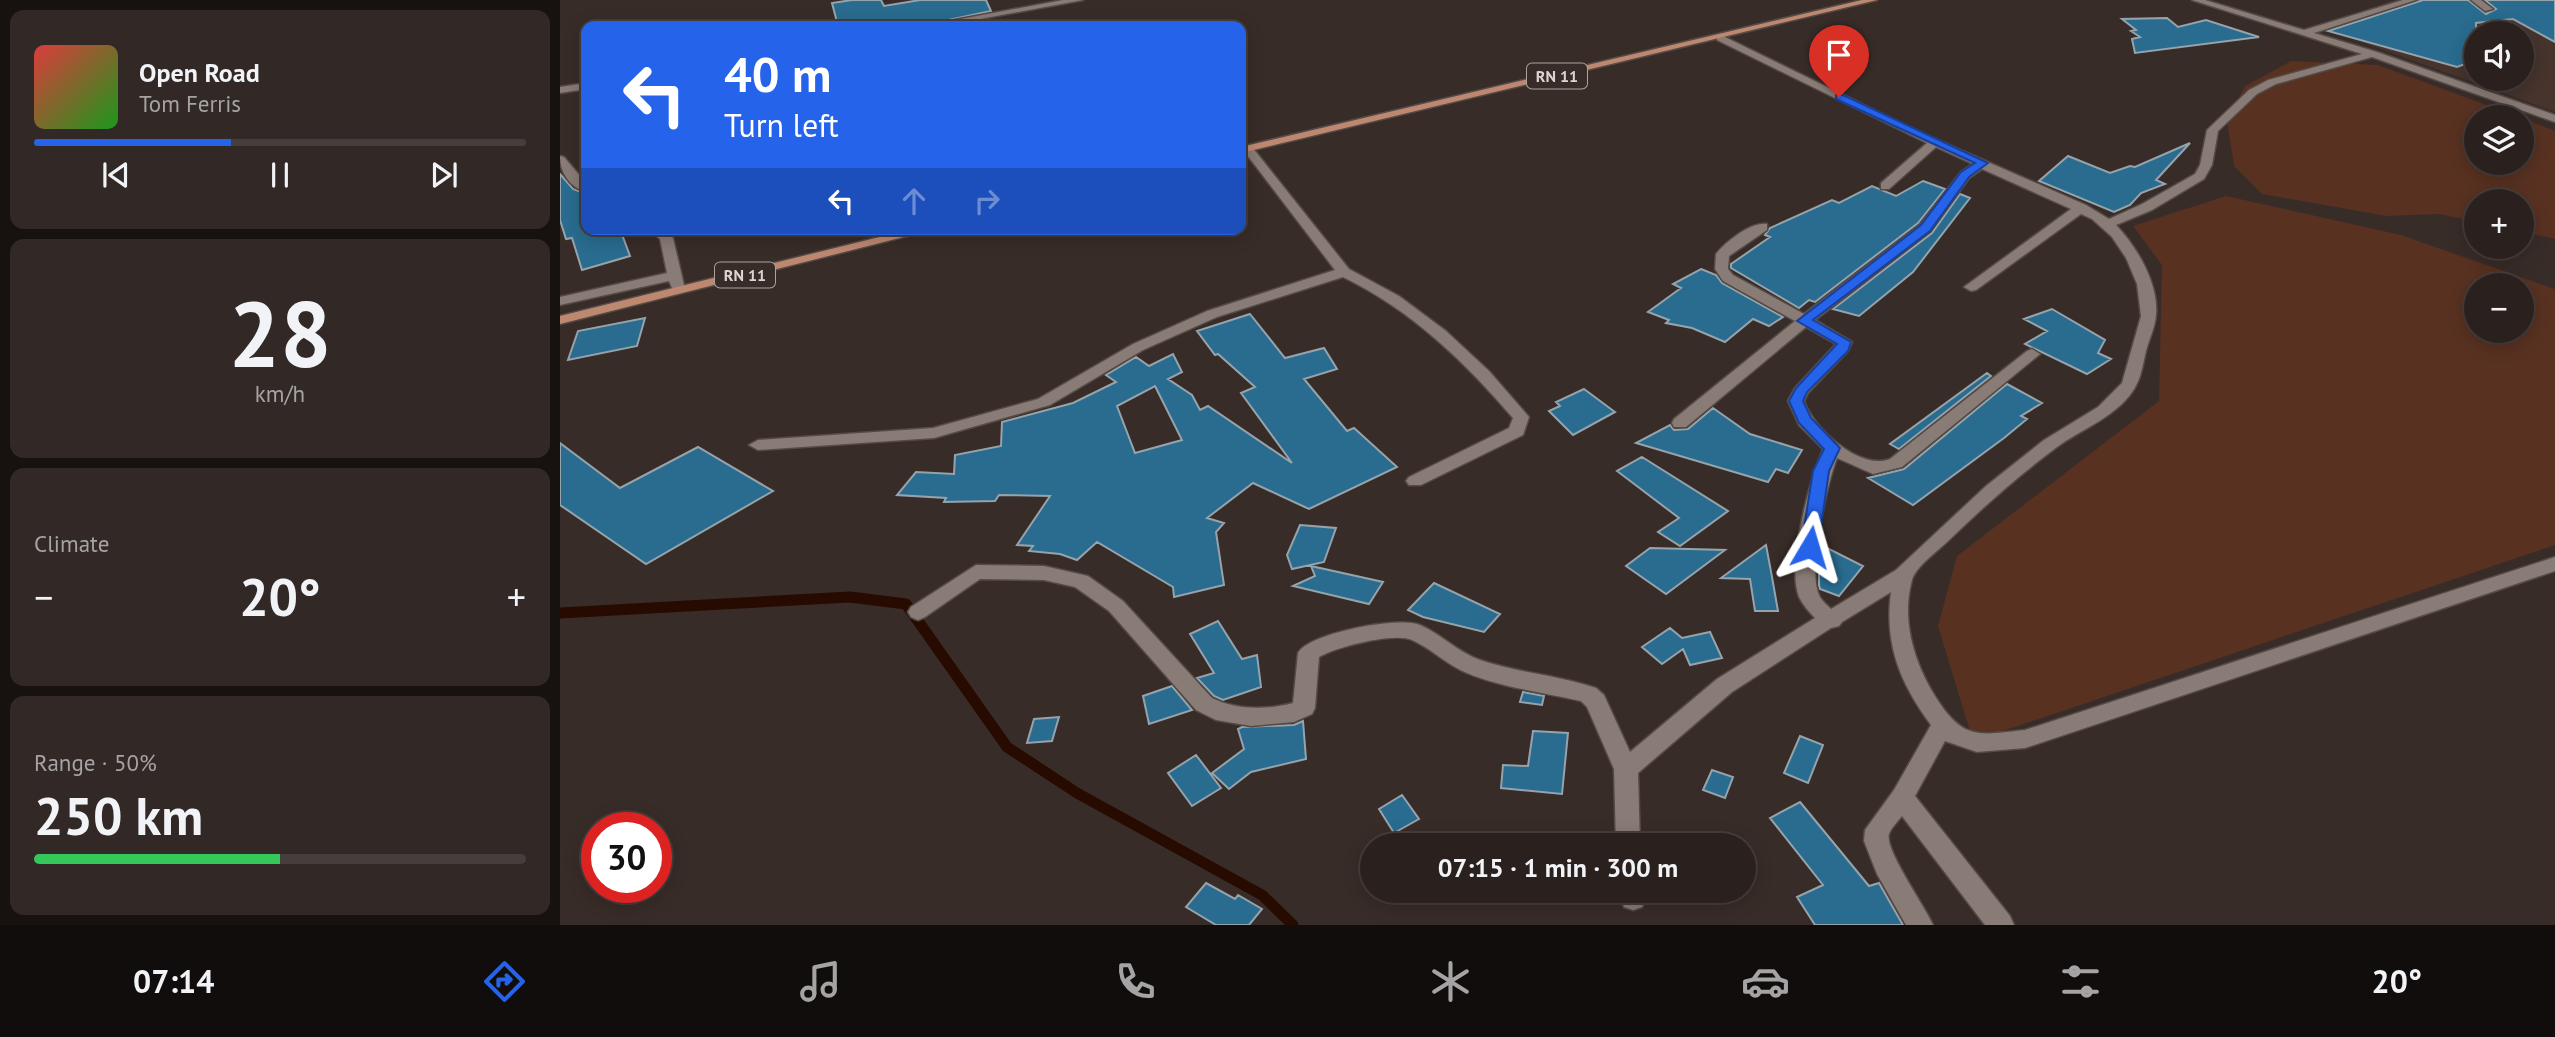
<!DOCTYPE html>
<meta charset="utf-8">
<style>
:root{--surface:#2a211e;--page:#322927;--text:#f1f3f6;--muted:#a5a3a4;--line:#463e3c;--accent:#2563eb}
body{margin:0;font-family:"PT Sans",sans-serif;background:var(--page);color:var(--text);height:100vh;display:flex;flex-direction:column;font-size:26px;white-space:nowrap}
*{box-sizing:border-box;margin:0}
p{font-size:23px;color:var(--muted)}
.icon{flex:none;width:38px;height:38px;fill:none;stroke:currentColor;stroke-width:2;stroke-linecap:round;stroke-linejoin:round}
.map{position:relative;flex:1;overflow:hidden}
.side{display:flex;flex-direction:column;gap:10px;padding:10px;background:#171210;width:560px}
.side>*{flex:none}
.guide{position:absolute;left:21px;top:21px;width:665px;height:214px;border-radius:14px;box-shadow:0 4px 18px #0003,0 0 0 2px var(--line);background:#2563eb;color:#fff;overflow:hidden}
.tools{position:absolute;left:1904px;top:21px;display:grid;gap:14px}
.tools a{display:grid;place-items:center;width:70px;height:70px;border-radius:50%;background:var(--surface);box-shadow:0 4px 18px #0003,0 0 0 2px var(--line);font-size:35px}
.speed{position:absolute;left:21px;top:812px;display:flex;gap:14px;font-size:35px;font-weight:700;text-align:center}
.speed>*{display:grid;place-content:center;width:91px;height:91px;border-radius:50%;background:var(--surface);box-shadow:0 4px 18px #0003,0 0 0 2px var(--line);line-height:1}
.speed .limit{border:10px solid #d22;background:#fff;color:#111}
.pin{position:absolute;display:grid;place-items:center;width:60px;height:60px;color:#fff;margin:-72px -30px;border-radius:50% 50% 50% 0;rotate:-45deg;box-shadow:0 0 7px #0007}
.pin .icon{rotate:45deg}
.me{position:absolute;width:77px;margin:-38px;rotate:7deg;stroke-linejoin:round;filter:drop-shadow(0 0 5px #0008)}
.turn{display:flex;align-items:center;gap:24px;height:147px;padding:0 28px;font-size:32px}
.turn .icon{width:91px;height:91px;stroke-width:2.5}
.turn b{display:block;font-size:49px;line-height:60px}
.lanes{display:flex;align-items:center;height:66px;padding:0 28px;background:#0003;justify-content:center;gap:35px;direction:ltr}
.lanes .off{opacity:.35}
.big{font-size:52px;font-weight:800;line-height:1.1}
.side .card{flex:1;display:flex;flex-direction:column;justify-content:center;gap:10px;min-width:0;padding:0 24px;border-radius:14px;background:var(--page)}
.side .dial{align-items:center;gap:0}
.dial b{font-size:91px;line-height:1}
.song{display:flex;align-items:center;gap:21px}
.cover{width:84px;height:84px;border-radius:10px;background:linear-gradient(135deg,hsl(0 70% 55%),hsl(120 70% 35%))}
.played{height:7px;border-radius:4px;background:linear-gradient(90deg,var(--accent) 40%,var(--line) 40%)}
.keys{display:flex;justify-content:space-around;direction:ltr}
.heat{display:flex;justify-content:space-between;align-items:center;font-size:38px;direction:ltr}
.charge{height:10px;border-radius:5px;background:linear-gradient(90deg,#34c759 50%,var(--line) 0)}
.trip{position:absolute;left:800px;top:833px;width:396px;height:70px;border-radius:35px;background:var(--surface);box-shadow:0 4px 18px #0003,0 0 0 2px var(--line);font-weight:800;line-height:70px;text-align:center}
.dock{display:flex;height:112px;justify-content:space-around;align-items:center;background:#110d0c;color:var(--muted)}
.dock .icon{width:49px;height:49px}
.dock .current{color:var(--accent)}
.dock b{font-size:32px;color:var(--text)}
main{display:flex;flex:1;min-height:0}
.map>svg:first-child{display:block}
</style>
<main>
<section class="side">
<div class="card">
<div class="song"><i class="cover"></i><div><b>Open Road</b><p>Tom Ferris</p></div></div>
<div class="played"></div>
<div class="keys"><svg class="icon" aria-label="previous" viewBox="0 0 24 24"><path d="M18 5L8 12l10 7zM5 5v14"/></svg><svg class="icon" aria-label="pause" viewBox="0 0 24 24"><path d="M8 5v14M16 5v14"/></svg><svg class="icon" aria-label="next" viewBox="0 0 24 24"><path d="M6 5l10 7-10 7zM19 5v14"/></svg></div>
</div>
<div class="card dial"><b>28</b><p>km/h</p></div>
<div class="card"><p>Climate</p>
<div class="heat"><a>−</a><b class="big">20°</b><a>+</a></div>
</div>
<div class="card"><p>Range · 50%</p><b class="big">250 km</b><div class="charge"></div></div>
</section>
<div class="map">
<svg width="1995" height="925" viewBox="0 0 1995 925">
<rect width="100%" height="100%" fill="#382c28"/>
<!-- built -->
<path fill="#46342d" fill-rule="evenodd" d="M 1835,0 L 1995,0 L 1995,112 L 1757,26 ZM 1916,33 L 1962,33 L 1962,79 L 1916,79 Z"/>
<!-- green -->
<path fill="#583121" fill-rule="evenodd" d="M 1731,61 L 1818,65 L 1959,117 L 1916,117 L 1916,163 L 1962,163 L 1962,118 L 1995,131 L 1995,239 L 1962,232 L 1962,201 L 1916,201 L 1916,222 L 1879,214 L 1827,216 L 1702,194 L 1674,166 L 1667,121 L 1685,86 Z
M 1666,196 L 1841,235 L 1995,289 L 1995,545 L 1413,741 L 1378,626 L 1397,556 L 1599,401 L 1602,265 L 1573,226 ZM 1916,285 L 1962,285 L 1962,331 L 1916,331 Z"/>
<g fill="none" stroke-linecap="round" stroke-linejoin="round">
<!-- stream -->
<path stroke="#270b01" stroke-width="11" d="M 0,613 L 290,597 L 346,604 L 447,747 L 517,793 L 702,895 L 733,925"/>
</g>
<!-- building -->
<path fill="#296c8f" stroke="#96a3ab" stroke-width="2" fill-rule="evenodd" d="M 292,0 L 321,0 L 324,6 L 360,0 L 426,0 L 431,11 L 360,26 L 278,26 L 272,3 Z
M 1863,0 L 1908,0 L 1926,14 L 1936,9 L 1925,0 L 1995,0 L 1995,42 L 1953,19 L 1916,23 L 1916,60 L 1897,67 L 1768,31 Z
M 1607,18 L 1618,27 L 1646,20 L 1699,37 L 1575,53 L 1572,39 L 1580,37 L 1571,31 L 1576,30 L 1562,19 Z
M 1630,143 L 1596,180 L 1605,184 L 1581,193 L 1570,205 L 1554,212 L 1479,181 L 1508,156 L 1550,173 L 1570,166 L 1575,167 Z
M 0,174 L 13,189 L 26,194 L 26,229 L 60,229 L 70,256 L 22,270 L 12,238 L 6,239 L 0,220 Z
M 1363,181 L 1385,189 L 1358,223 L 1255,302 L 1249,300 L 1239,308 L 1171,268 L 1171,264 L 1210,237 L 1205,235 L 1210,228 L 1272,200 L 1279,203 L 1312,186 L 1336,196 Z
M 1400,194 L 1410,198 L 1353,272 L 1299,316 L 1273,309 L 1372,233 Z
M 1141,269 L 1156,275 L 1162,283 L 1223,317 L 1209,326 L 1193,319 L 1165,342 L 1132,328 L 1106,323 L 1109,320 L 1088,312 L 1121,288 L 1113,284 Z
M 1492,309 L 1545,340 L 1538,353 L 1551,359 L 1527,374 L 1465,344 L 1487,331 L 1464,319 Z
M 690,314 L 725,358 L 764,348 L 777,369 L 744,379 L 787,431 L 794,428 L 837,467 L 749,509 L 693,483 L 647,518 L 664,523 L 656,532 L 664,585 L 614,597 L 613,587 L 537,542 L 517,560 L 500,554 L 469,551 L 473,546 L 457,545 L 490,496 L 439,495 L 435,501 L 384,502 L 386,498 L 337,495 L 356,472 L 394,474 L 395,455 L 441,446 L 442,422 L 513,403 L 556,382 L 546,375 L 576,357 L 589,366 L 613,354 L 622,372 L 608,379 L 632,395 L 640,410 L 648,406 L 732,463 L 681,393 L 695,387 L 658,354 L 655,355 L 637,331 ZM 595,386 L 622,440 L 575,453 L 557,406 Z
M 85,318 L 77,346 L 8,360 L 18,331 Z
M 1427,373 L 1431,376 L 1339,449 L 1330,444 Z
M 1447,384 L 1482,403 L 1461,416 L 1467,419 L 1444,438 L 1353,505 L 1308,478 L 1344,469 Z
M 1024,389 L 1055,412 L 1013,435 L 989,411 L 1000,406 L 996,402 Z
M 1153,408 L 1190,434 L 1242,450 L 1228,473 L 1216,469 L 1208,482 L 1076,443 L 1110,425 L 1114,430 L 1128,429 Z
M 0,443 L 60,488 L 138,447 L 213,491 L 86,564 L 0,505 Z
M 1082,457 L 1168,511 L 1120,546 L 1098,532 L 1119,518 L 1057,471 Z
M 740,525 L 776,528 L 764,562 L 732,569 L 727,555 Z
M 1206,545 L 1212,577 L 1218,611 L 1195,611 L 1190,579 L 1161,578 Z
M 1265,547 L 1303,566 L 1279,596 L 1260,589 L 1259,585 L 1259,554 Z
M 1090,548 L 1165,550 L 1106,594 L 1066,566 Z
M 751,566 L 823,582 L 809,604 L 733,586 L 755,576 Z
M 874,583 L 940,614 L 924,632 L 863,617 L 848,610 Z
M 658,621 L 682,659 L 697,655 L 701,687 L 663,700 L 654,696 L 637,678 L 654,673 L 630,634 Z
M 1110,628 L 1122,638 L 1150,632 L 1162,658 L 1130,665 L 1123,649 L 1102,664 L 1082,647 Z
M 612,686 L 632,710 L 589,724 L 583,696 Z
M 963,692 L 984,696 L 982,705 L 960,702 Z
M 499,717 L 492,741 L 467,743 L 474,719 Z
M 743,721 L 746,759 L 691,772 L 669,789 L 652,773 L 684,749 L 678,729 L 682,727 L 734,725 Z
M 973,731 L 1008,733 L 1002,794 L 941,788 L 943,765 L 968,766 Z
M 1240,736 L 1263,745 L 1248,783 L 1224,773 Z
M 636,755 L 661,788 L 632,806 L 608,773 Z
M 1152,770 L 1173,777 L 1165,798 L 1143,790 Z
M 842,795 L 859,819 L 834,833 L 819,809 Z
M 1240,802 L 1309,886 L 1319,883 L 1343,925 L 1255,925 L 1237,897 L 1263,885 L 1210,818 Z
M 646,883 L 675,899 L 678,895 L 702,909 L 689,925 L 656,925 L 626,907 Z"/>
<g fill="none" stroke-linecap="round" stroke-linejoin="round">
<!-- minor casing -->
<g stroke="#544a46" stroke-width="3">
<path id="minor" d="M 503,0 L 523,0 L 383,26 L 363,26 Z
M 1632,0 L 1645,0 L 1744,30 L 1843,0 L 1856,0 L 1754,33 L 1817,52 L 1995,115 L 1995,122 L 1812,57 L 1716,84 L 1697,94 L 1658,131 L 1652,165 L 1644,179 L 1592,210 L 1556,225 C 1577,247 1599,284 1596,315 C 1595,328 1589,339 1586,351 C 1582,368 1581,381 1570,395 C 1551,419 1520,430 1497,447 C 1458,476 1422,508 1388,541 C 1378,551 1356,566 1352,580 C 1341,620 1354,662 1375,696 C 1403,741 1418,735 1465,730 L 1995,557 L 1995,571 L 1465,748 L 1417,752 L 1385,741 L 1355,796 L 1450,916 L 1454,925 L 1425,925 L 1342,816 C 1338,821 1331,828 1329,834 C 1324,849 1366,908 1373,925 L 1346,925 L 1317,874 L 1304,841 L 1305,830 L 1334,790 L 1371,725 C 1340,683 1324,644 1331,592 L 1282,622 L 1279,626 L 1271,628 L 1172,692 L 1078,773 L 1080,845 L 1056,845 L 1054,769 L 1027,707 L 1021,701 C 987,693 939,687 907,673 C 887,665 872,649 852,640 C 834,632 776,647 759,657 L 755,708 L 752,714 L 734,722 L 691,726 L 656,720 L 636,710 L 549,611 L 515,587 L 484,580 L 420,579 L 365,617 L 358,620 L 351,617 L 348,612 L 351,607 L 416,565 L 484,566 L 528,576 L 563,601 L 652,698 C 676,710 707,710 733,703 L 738,653 C 749,633 839,616 860,625 C 881,634 899,653 920,660 C 958,673 998,675 1036,688 L 1044,695 L 1070,752 L 1157,679 L 1255,618 C 1249,612 1243,605 1239,597 C 1226,563 1250,481 1263,449 L 1239,425 L 1228,401 L 1235,388 L 1276,344 L 1246,327 L 1126,427 L 1114,427 L 1112,423 L 1114,419 L 1235,321 L 1163,281 L 1155,269 L 1156,254 C 1166,242 1190,222 1207,224 L 1207,230 L 1169,256 L 1168,269 L 1173,275 L 1244,314 L 1360,225 L 1401,172 L 1413,164 L 1376,147 L 1329,189 L 1321,189 L 1321,183 L 1367,143 L 1157,40 L 1157,36 L 1163,36 L 1355,130 L 1526,205 L 1549,219 L 1582,204 L 1635,174 L 1640,165 L 1647,130 L 1689,90 L 1708,80 L 1802,54 ZM 1422,169 L 1511,209 L 1404,287 L 1411,291 L 1416,290 L 1521,214 L 1532,219 L 1552,237 L 1566,258 L 1577,284 L 1581,316 L 1562,383 L 1538,407 L 1484,440 L 1426,486 L 1336,570 L 1271,609 C 1267,605 1263,602 1260,597 C 1246,573 1267,485 1277,458 L 1313,474 L 1342,467 L 1480,354 L 1472,349 L 1467,351 L 1330,459 C 1300,471 1253,428 1244,401 L 1248,393 L 1288,351 L 1292,342 L 1255,320 L 1370,231 L 1409,178 Z
M 1911,0 L 1921,0 L 1933,9 L 1925,11 Z
M 26,83 L 26,89 L 0,93 L 0,87 Z
M 688,146 L 692,147 L 789,269 L 839,296 L 886,331 L 929,371 L 969,417 L 963,435 L 861,485 L 849,485 L 846,481 L 849,477 L 949,428 L 953,418 C 904,361 851,310 783,277 L 657,317 L 583,350 L 490,405 L 374,438 L 198,450 L 189,445 L 198,440 L 373,428 L 478,399 L 573,344 L 647,311 L 775,270 L 684,151 L 684,147 Z
M 0,156 L 4,157 L 26,183 L 26,192 C 10,187 0,173 0,156 Z
M 89,229 L 103,229 L 113,238 L 124,285 L 122,288 L 112,288 L 109,281 L 0,305 L 0,297 L 107,273 L 100,239 Z
M 1059,891 L 1085,891 L 1086,898 L 1082,907 L 1073,910 L 1064,907 Z"/>
</g>
<!-- primary casing -->
<g stroke="#544a46" stroke-width="3">
<path id="primary" d="M 1302,0 L 1317,0 L 681,153 L 681,147 Z
M 352,229 L 375,229 L 0,324 L 0,316 Z"/>
</g>
<!-- minor -->
<use href="#minor" fill="#897b75" fill-rule="evenodd"/>
<!-- primary -->
<use href="#primary" fill="#be8870" fill-rule="evenodd"/>
</g>
<!-- route -->
<path fill="#2563eb" stroke="#184099" stroke-width="2" d="M 1276,95 L 1283,95 L 1428,163 L 1409,177 L 1370,231 L 1253,320 L 1291,342 L 1288,351 L 1247,392 L 1243,401 L 1251,418 L 1280,448 L 1269,471 L 1258,547 L 1250,553 L 1241,547 L 1253,471 L 1264,449 L 1239,423 L 1229,401 L 1236,388 L 1277,344 L 1237,321 L 1361,225 L 1401,172 L 1415,163 L 1276,99 Z"/>
<g text-anchor="middle" stroke-width="7" stroke-linejoin="round" paint-order="stroke">
<!-- shield labels -->
<g fill="#382c28" stroke="#aba29e" stroke-width="2">
<rect x="967" y="63.5" width="60" height="25" rx="5"/>
<rect x="155" y="262.5" width="60" height="25" rx="5"/>
</g>
<g font-size="16" font-weight="bold" fill="#dcd4d1">
<text x="997" y="82">RN 11</text>
<text x="185" y="281">RN 11</text>
</g>
</g>
</svg>
<div class="tools">
<a><svg class="icon" aria-label="sound" viewBox="0 0 24 24"><path d="M4 9h4l5-4v14l-5-4H4zM17 9q2 3 0 6"/></svg></a>
<a><svg class="icon" aria-label="layers" viewBox="0 0 24 24"><path d="M12 4l9 5-9 5-9-5zM3 14l9 5 9-5"/></svg></a>
<a>+</a>
<a>−</a>
</div>
<div class="speed"><div class="limit">30</div></div>
<div class="pin" style="left:1279px;top:97px;background:#d93025"><svg class="icon" aria-label="arrive" viewBox="0 0 24 24"><path d="M6 21V4h12l-3 4 3 4H6"/></svg></div>
<svg class="me" style="left:1250px;top:547px" viewBox="-20 -20 40 40"><path d="M0-17L14 15 0 8-14 15z" fill="#2563eb" stroke="#fff" stroke-width="4"/></svg>
<div class="trip">07:15 · 1 min · 300 m</div>
<div class="guide">
<div class="turn"><svg class="icon" aria-label="left" viewBox="0 0 24 24"><path d="M17 20v-9H6M10 6l-5 5 5 5"/></svg><div><b>40 m</b>Turn left</div></div>
<div class="lanes"><svg class="icon" aria-label="left" viewBox="0 0 24 24"><path d="M17 20v-9H6M10 6l-5 5 5 5"/></svg><svg class="icon off" aria-label="ahead" viewBox="0 0 24 24"><path d="M12 20V5M6 11l6-6 6 6"/></svg><svg class="icon off" aria-label="right" viewBox="0 0 24 24"><path d="M7 20v-9h11M14 6l5 5-5 5"/></svg></div>
</div>
</div>
</main>
<nav class="dock">
<b>07:14</b>
<svg class="icon current" aria-label="directions" viewBox="0 0 24 24"><path d="M12 3l9 9-9 9-9-9zM9 14v-3h6M13 9l2 2-2 2"/></svg>
<svg class="icon" aria-label="music" viewBox="0 0 24 24"><path d="M9 18V5l10-2v13"/><circle cx="6" cy="18" r="3"/><circle cx="16" cy="16" r="3"/></svg>
<svg class="icon" aria-label="phone" viewBox="0 0 24 24"><path d="M5 4h4l2 5-3 2q2 4 5 5l2-3 5 2v4C11 20 4 13 5 4z"/></svg>
<svg class="icon" aria-label="climate" viewBox="0 0 24 24"><path d="M12 3v18M4 7l16 10M4 17L20 7"/></svg>
<svg class="icon" aria-label="car" viewBox="0 0 24 24"><path d="M5 17H2v-5l4-1 3-4h7l3 4 3 1v5h-3M9 17h6M6 11h13"/><circle cx="7" cy="17" r="2"/><circle cx="17" cy="17" r="2"/></svg>
<svg class="icon" aria-label="filters" viewBox="0 0 24 24"><path d="M4 7h16M4 17h16"/><circle cx="9" cy="7" r="2"/><circle cx="15" cy="17" r="2"/></svg>
<b>20°</b>
</nav>
